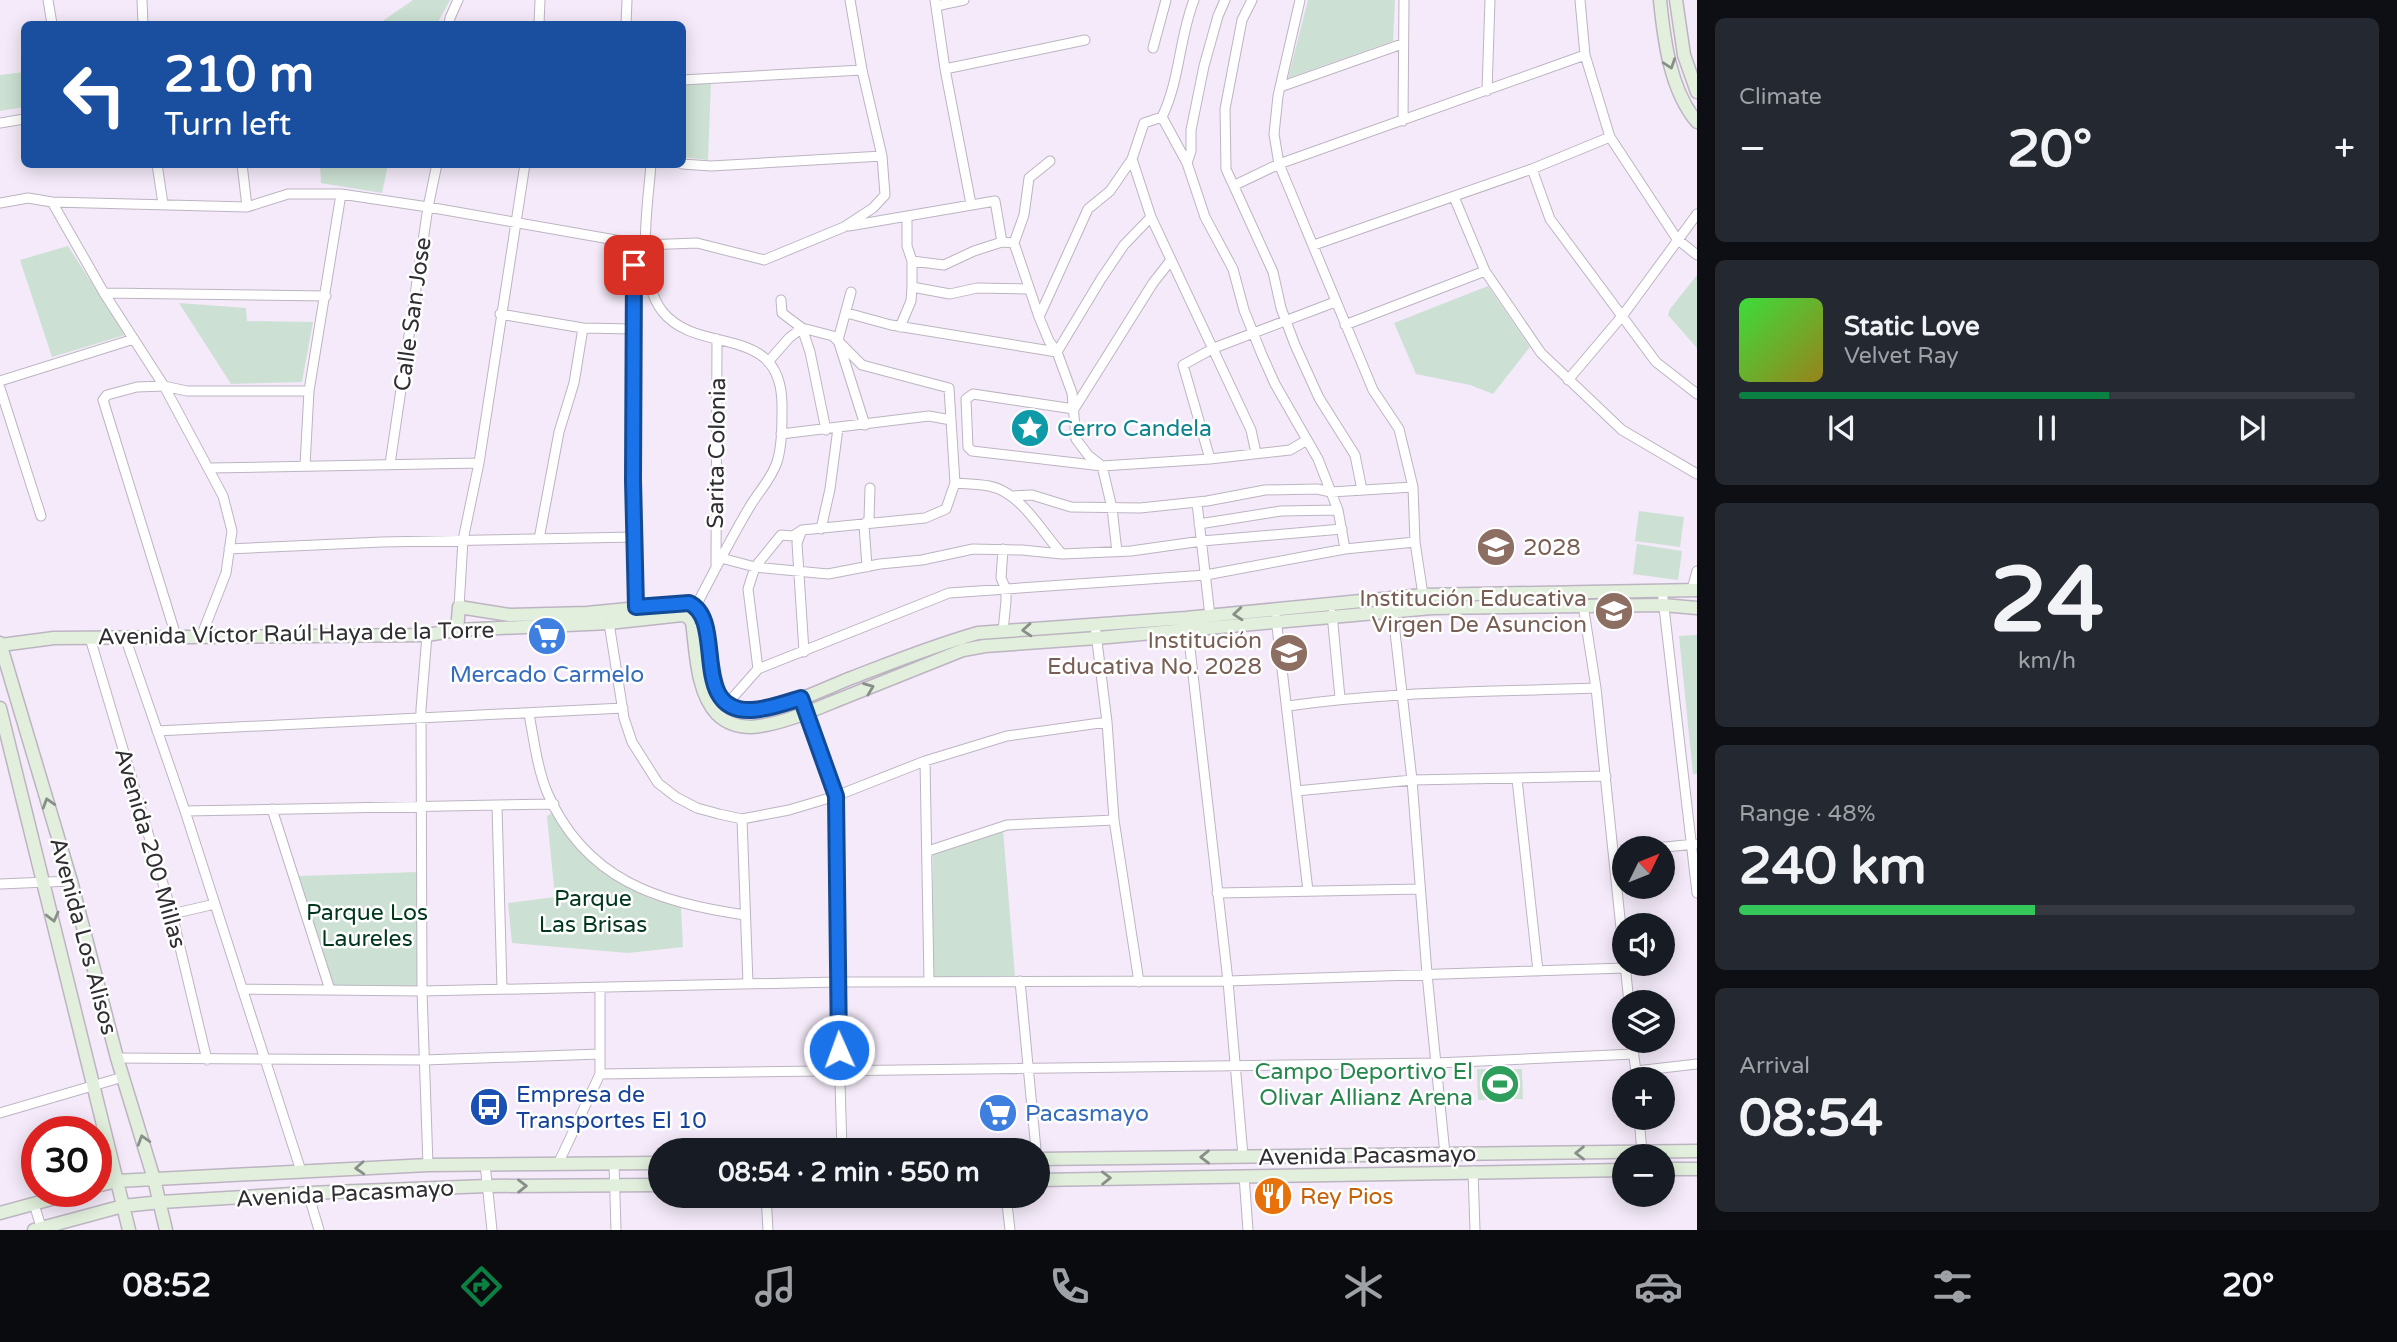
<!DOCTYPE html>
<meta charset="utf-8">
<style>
:root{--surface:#171b24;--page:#242831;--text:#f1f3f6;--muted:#9ea1a6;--line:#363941;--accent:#0b8043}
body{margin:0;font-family:"Varela Round",sans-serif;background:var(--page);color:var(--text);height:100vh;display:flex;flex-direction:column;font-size:26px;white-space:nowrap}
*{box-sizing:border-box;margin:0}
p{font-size:23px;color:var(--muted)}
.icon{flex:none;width:38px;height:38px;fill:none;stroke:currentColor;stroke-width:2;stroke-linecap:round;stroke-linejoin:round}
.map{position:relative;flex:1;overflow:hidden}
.sheet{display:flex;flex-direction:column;gap:18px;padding:18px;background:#0d0f14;width:700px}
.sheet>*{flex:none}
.hud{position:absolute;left:21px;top:21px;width:665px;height:147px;border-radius:10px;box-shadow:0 4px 18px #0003;background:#1a4fa0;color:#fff;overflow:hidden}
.needle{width:46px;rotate:47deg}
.controls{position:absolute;left:1612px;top:836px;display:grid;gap:14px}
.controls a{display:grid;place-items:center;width:63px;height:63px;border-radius:50%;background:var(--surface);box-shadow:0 4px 18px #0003;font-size:35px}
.speed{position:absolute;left:21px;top:1116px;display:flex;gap:14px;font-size:35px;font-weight:700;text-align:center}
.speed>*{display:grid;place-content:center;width:91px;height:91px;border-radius:50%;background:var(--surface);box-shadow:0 4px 18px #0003;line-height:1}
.speed .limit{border:10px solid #d22;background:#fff;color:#111}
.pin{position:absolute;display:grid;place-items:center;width:60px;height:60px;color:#fff;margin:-30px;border-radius:14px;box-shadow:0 4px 10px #0006}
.me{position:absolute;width:77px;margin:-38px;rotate:358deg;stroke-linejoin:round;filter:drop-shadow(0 0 5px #0008)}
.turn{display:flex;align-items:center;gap:24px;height:147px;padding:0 28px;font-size:32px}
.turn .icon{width:91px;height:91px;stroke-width:2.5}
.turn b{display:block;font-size:49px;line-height:60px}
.big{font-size:52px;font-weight:700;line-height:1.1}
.sheet .tile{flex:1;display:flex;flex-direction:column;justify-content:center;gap:10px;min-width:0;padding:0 24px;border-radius:10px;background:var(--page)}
.sheet .dial{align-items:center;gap:0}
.dial b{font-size:91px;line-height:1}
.song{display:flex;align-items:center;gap:21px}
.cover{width:84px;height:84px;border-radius:10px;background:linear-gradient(135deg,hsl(120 70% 55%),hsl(50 70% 35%))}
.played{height:7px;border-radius:4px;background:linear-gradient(90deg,var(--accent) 60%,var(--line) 60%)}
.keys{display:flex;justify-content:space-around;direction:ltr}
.heat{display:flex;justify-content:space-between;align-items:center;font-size:38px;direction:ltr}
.charge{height:10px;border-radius:5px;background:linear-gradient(90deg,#34c759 48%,var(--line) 0)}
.trip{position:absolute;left:648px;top:1138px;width:402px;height:70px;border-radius:35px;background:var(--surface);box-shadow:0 4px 18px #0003;font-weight:700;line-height:70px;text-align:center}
.tabs{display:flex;height:112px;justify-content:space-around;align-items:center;background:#090b0e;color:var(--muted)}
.tabs .icon{width:49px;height:49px}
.tabs .on{color:var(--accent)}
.tabs b{font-size:32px;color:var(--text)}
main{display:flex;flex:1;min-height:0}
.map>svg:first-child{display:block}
</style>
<main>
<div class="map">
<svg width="1697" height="1230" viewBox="0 0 1697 1230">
<rect width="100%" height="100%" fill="#f4eaf9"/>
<!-- green -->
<path fill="#cce1d3" d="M 413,0 L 450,0 L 437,24 L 384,24 L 384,20 Z
M 1308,0 L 1395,0 L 1393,41 L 1288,78 Z
M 24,72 L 24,107 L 0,111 L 0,75 Z
M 711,82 L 708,160 L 683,157 L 683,83 Z
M 320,165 L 388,165 L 382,193 L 321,183 Z
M 68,246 L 125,335 L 52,357 L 20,260 Z
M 1697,275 L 1697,348 L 1668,315 L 1670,309 Z
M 1488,286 L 1530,347 L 1493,394 L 1470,385 L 1416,374 L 1394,323 Z
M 179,303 L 246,308 L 247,321 L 313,322 L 302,382 L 231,384 Z
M 1639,511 L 1684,517 L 1680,547 L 1635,541 Z
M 1637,544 L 1682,551 L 1678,580 L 1633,574 Z
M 1697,635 L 1697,774 L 1693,774 L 1679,636 Z
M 552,813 L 590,860 L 647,897 L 681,908 L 683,947 L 628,953 L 512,943 L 508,903 L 555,897 L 547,816 Z
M 1003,830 L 1015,976 L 933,978 L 933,854 Z
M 418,872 L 418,987 L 333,986 L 299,876 Z
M 1477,1069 L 1522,1069 L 1523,1099 L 1478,1100 Z"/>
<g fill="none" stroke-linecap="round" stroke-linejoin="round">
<!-- street casing -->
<g stroke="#bdb4c2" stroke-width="11">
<path id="street" d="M 48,0 L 52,24
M 142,0 L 143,24
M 935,0 L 945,69 L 971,204
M 1225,0 L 1218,16 L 1204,66 L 1191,130 L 1191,151 L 1187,163 L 1205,217 L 1233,269 L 1244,310 L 1262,355 L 1275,384 L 1318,459 L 1338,510 L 1345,549
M 1252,0 L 1242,20 L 1225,109 L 1226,169 L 1273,272 L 1281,308 L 1295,345 L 1319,398 L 1355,455 L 1362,490
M 1300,0 L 1278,96 L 1274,134 L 1279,164 L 1373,390 L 1399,429 L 1413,487 L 1415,542 L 1423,595
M 1580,0 L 1585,55 L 1610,137 L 1677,239 L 1697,255
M 936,6 L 964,0
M 449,24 L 450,18 L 458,0
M 539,24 L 540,0
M 626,24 L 627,0
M 1153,48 L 1166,0
M 945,69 L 1085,40
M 682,80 L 862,70
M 1280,87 L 1402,44
M 1487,91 L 1490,0
M 1403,121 L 1404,0
M 0,123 L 24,119
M 1132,159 L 1151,217 L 1251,430 L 1256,453
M 1187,163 L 1162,117 C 1180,80 1179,38 1194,0
M 157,164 L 163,204
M 242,164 L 247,207
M 651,164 C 648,206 635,275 662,311 C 699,358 784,320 782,409 C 782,426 782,446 777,462 C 771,480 758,492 749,508 C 730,540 713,573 696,606
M 682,164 L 711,166 L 882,156
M 1532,169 L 1550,219 L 1656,362 L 1697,394
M 1235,185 L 1279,164 L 1585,55
M 1454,197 L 1485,271 L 1541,353 L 1622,430 L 1697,474
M 52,202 L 104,293 L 164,386 L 223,496 L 232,531 L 226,573 L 201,637
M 0,203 L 28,198 L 52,202 L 247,207 L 288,194 L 341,194 L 428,207 L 644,245 L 697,243 L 764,260 L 844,227 L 873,208 L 885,195 L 882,156 L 862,70 L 850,0
M 849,226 L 995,201 L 1002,242 L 1014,243 L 1039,317 L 1049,341 L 1057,352 L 1072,393 L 1076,439 L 1088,455 L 1102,466 L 1112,508 L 1117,552
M 634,243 C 631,365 634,486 636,607
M 1014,243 L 1024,215 L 1029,178 L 1050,161
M 1314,245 L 1532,169 L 1610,137
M 1171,260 L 1153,283 L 1074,409 L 973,394 L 966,399 L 968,447 L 972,451 L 1102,466 L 1210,459 L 1290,450 L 1307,440
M 912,261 L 944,265 L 974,251 L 1002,242
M 912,287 L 950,294 L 977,288 L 1029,289
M 851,292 L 838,340 L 865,425
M 104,293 L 326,296
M 781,300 L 782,313 L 802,328 L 833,336 L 862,365 L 949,388 L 955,483 L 946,509 L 925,518 L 802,530 L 793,536 L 781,535 L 755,567 L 748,589 L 758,669 L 949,593 L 1206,575 L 1345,549 L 1415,542
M 847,313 L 891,325 L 1057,352 L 1101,279 L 1124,245 L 1151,217
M 500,314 L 583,328 L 632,329
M 1039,317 L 1088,209 L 1110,191 L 1132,159 L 1144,123 L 1162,117
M 1345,325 L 1485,271
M 900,327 L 911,301 L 912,287 L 912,261 L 907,246 L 907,216
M 768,362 L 789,338 L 802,328 L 810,352 L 826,430
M 1568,380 L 1623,315 L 1697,214
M 0,381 L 134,339
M 0,388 L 41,516
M 781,434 L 929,416 L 951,420
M 1210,459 L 1183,365 L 1214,348 L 1335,302
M 390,464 L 428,207 L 437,164
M 305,465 L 309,391 L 341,194
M 210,468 L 479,463
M 955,483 C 966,484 978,484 989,486 C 1021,492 1041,531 1062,554
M 1012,496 L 1032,495 L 1071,507 L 1140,508 L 1207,501 L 1265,490 L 1317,489 L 1331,492 L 1413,487
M 1197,503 L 1210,616
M 1199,524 L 1281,511 L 1338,510
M 821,529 L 830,489 L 838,428
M 802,530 L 797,543 L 804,652
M 539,539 L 559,432 L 574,383 L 583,328
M 229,549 L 382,542 L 635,537
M 721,558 L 755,567 L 828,574 L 880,564 L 922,560 L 973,549 L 1022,550 L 1062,554 L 1131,551 L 1202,541 L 1342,529
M 716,565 L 717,339
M 867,567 L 864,525 L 869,519 L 870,488
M 1692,589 L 1697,571
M 1662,590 L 1697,893
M 1581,592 L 1596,688 L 1624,957
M 1392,606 L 1412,780 L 1427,974 L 1445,1154
M 459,607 L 463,540 L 479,463 L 525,164
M 1332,614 L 1340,698
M 1276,618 L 1308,891
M 609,623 L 624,718 L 632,742 L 658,783 L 676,797 L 697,808 L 719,814 L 742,819 L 789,810 L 836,796 L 925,761 L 1007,736 L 1107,722
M 1095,625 L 1107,722 L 1114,820 L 1139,982
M 1003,631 L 1006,601 L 1006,589 L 1001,578 L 1003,549
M 1188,631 L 1228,981 L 1243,1156
M 427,635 L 421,709 L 422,991 L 428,1165
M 176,636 L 103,400 L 107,395 L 137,387 L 164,386 L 187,391 L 309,391
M 125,637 L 185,811 L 301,1171
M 90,638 L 172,914 L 207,1060
M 728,703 L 758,669
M 1288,706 C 1390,691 1493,692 1596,688
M 804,709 L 836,796 L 838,814 L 837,982 L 842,1150
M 529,714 C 534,740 537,767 547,792 C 585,880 657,902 745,915
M 157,731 L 623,708
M 925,761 L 929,981
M 1517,779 L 1538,971
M 1296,791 L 1412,780 L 1606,776
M 497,806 L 502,989
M 272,809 L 330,990
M 185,811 L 554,804
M 742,819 L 748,984
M 1646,849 L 1695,844
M 928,851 L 1007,825 L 1114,820
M 0,884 L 71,881
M 1217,893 L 1420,889
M 172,914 L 215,904
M 1625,964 L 1629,1003
M 1020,981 L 1036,1150
M 242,989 L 422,991 L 837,982 L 1228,981 L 1625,968
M 1632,1041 L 1637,1080
M 117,1058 L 424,1060 L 600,1054
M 1636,1071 L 1697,1064
M 600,1074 L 1436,1063 L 1634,1054
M 0,1113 L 123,1077
M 1639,1118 L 1642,1152
M 614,1163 L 616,1230
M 485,1164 L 492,1230
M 558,1164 L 600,1074 L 600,989
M 1473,1171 L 1475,1230
M 1244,1176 L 1248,1230
M 308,1193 L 319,1230
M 766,1195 L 768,1230
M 1006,1195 L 1010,1230
M 34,1204 L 42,1230"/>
</g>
<!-- secondary casing -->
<g stroke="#bdb4c2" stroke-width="15">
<path id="secondary" d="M 1660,0 C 1664,40 1670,90 1697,122
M 1676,0 L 1684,55 L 1697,92
M 457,630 L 459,607 L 510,615 L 587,613 L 689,603 C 727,619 689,698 744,709 C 773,715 823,689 851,678 C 893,662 935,645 978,633 L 1186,618 L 1423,595 L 1697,590
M 0,643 L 71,881 L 117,1058 L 154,1179 L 166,1230
M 1,645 L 54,638 L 427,635 L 457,630 L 609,623 L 682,615 L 688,617 L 692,622 C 696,650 696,692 717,714 C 726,723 738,727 751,727 C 780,725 811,711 838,700 C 879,684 921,667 963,650 L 985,646 L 1097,638 L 1432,608 L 1663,605 L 1697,608
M 0,708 L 129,1230
M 1038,1159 L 1697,1151
M 1662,1169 L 1697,1169
M 1038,1180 L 1624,1170
M 96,1186 L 117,1181 L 428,1165 L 660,1163
M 0,1213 L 77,1192
M 34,1230 L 123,1206 L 161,1202 L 308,1193 L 487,1186 L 660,1185"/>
</g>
<!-- street -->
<use href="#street" stroke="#fff" stroke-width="9"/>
<!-- secondary -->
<use href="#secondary" stroke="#e1efdc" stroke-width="12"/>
</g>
<!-- one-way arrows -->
<defs><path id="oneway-chevron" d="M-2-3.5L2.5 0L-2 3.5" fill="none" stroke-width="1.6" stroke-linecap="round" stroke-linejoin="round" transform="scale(1.75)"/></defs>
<g stroke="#898e88">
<use href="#oneway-chevron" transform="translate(1670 64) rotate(71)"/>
<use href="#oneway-chevron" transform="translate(1238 614) rotate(175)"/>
<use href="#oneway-chevron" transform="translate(1027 630) rotate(176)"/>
<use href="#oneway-chevron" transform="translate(869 688) rotate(-21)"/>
<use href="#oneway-chevron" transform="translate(48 803) rotate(-107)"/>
<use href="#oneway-chevron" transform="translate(53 917) rotate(76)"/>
<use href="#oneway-chevron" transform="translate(143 1140) rotate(-107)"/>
<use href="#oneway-chevron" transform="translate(1580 1153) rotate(179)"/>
<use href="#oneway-chevron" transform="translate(1205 1157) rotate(179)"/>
<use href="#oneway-chevron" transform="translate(360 1168) rotate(177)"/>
<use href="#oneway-chevron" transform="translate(1106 1178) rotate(-1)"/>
<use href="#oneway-chevron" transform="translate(522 1186) rotate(-1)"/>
</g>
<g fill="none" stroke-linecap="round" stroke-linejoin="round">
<!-- route casing -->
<g stroke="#114b97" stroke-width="18">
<path id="route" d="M 634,265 L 633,480 L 636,607 L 689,603 C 727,620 688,713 752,710 C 769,709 785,703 801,698 L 836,796 L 839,1050"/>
</g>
<!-- route -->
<use href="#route" stroke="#1a73e8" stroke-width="12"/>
</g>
<!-- icons -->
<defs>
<g id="sight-disc" transform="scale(2.0125)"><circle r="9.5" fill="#0f9aa8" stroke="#fff"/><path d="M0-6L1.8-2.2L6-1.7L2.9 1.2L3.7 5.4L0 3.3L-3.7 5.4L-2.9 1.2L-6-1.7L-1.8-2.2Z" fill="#fff"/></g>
<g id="school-disc" transform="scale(2.0125)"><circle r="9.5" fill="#8d6e63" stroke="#fff"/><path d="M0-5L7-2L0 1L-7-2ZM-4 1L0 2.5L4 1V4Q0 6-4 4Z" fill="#fff"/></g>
<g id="supermarket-disc" transform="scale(2.0125)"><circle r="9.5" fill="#3f7fe0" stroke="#fff"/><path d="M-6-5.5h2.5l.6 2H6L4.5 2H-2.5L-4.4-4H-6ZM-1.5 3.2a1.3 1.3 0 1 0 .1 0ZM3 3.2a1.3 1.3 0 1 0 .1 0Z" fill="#fff"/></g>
<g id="stadium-disc" transform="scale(2.0125)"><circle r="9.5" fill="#2e9e5b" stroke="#fff"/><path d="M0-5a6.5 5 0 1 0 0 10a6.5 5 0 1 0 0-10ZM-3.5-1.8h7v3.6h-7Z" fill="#fff"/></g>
<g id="bus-disc" transform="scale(2.0125)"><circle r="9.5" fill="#1a4fb4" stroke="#fff"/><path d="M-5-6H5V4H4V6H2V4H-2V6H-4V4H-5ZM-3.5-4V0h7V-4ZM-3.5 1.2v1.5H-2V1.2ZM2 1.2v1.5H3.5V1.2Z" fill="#fff"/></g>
<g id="restaurant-disc" transform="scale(2.0125)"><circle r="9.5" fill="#e8710a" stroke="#fff"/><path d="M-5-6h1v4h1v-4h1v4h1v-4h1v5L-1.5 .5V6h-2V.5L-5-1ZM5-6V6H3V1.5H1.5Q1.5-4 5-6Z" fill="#fff"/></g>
</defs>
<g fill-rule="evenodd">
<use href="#sight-disc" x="1030" y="428"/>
<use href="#school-disc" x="1496" y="547"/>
<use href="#school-disc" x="1614" y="611"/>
<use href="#supermarket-disc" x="547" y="636"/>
<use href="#school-disc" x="1289" y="653"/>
<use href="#stadium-disc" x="1500" y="1084"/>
<use href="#bus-disc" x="489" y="1107"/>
<use href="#supermarket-disc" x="998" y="1113"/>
<use href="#restaurant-disc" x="1273" y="1196"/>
</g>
<g text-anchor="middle" stroke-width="5" stroke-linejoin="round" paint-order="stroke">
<!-- street labels -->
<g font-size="23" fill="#312e33" stroke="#fff">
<text transform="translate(412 314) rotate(-82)" y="8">Calle San Jose</text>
<text transform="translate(716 453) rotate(-89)" y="8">Sarita Colonia</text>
<text transform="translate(296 633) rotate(-1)" y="8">Avenida Víctor Raúl Haya de la Torre</text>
<text transform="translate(151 848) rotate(74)" y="8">Avenida 200 Millas</text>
<text transform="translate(84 936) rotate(75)" y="8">Avenida Los Alisos</text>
<text transform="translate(1367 1155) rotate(-1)" y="8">Avenida Pacasmayo</text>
<text transform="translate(345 1193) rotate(-3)" y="8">Avenida Pacasmayo</text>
</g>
<!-- culture labels -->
<g font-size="23" fill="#0d838f" stroke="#fff" text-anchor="start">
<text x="1057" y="436">Cerro Candela</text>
</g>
<!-- education labels -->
<g font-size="23" fill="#785e54" stroke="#fff" text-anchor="end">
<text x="1523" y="555" text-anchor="start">2028</text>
<text x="1587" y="606">Institución Educativa<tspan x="1587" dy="26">Virgen De Asuncion</tspan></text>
<text x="1262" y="648">Institución<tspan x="1262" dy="26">Educativa No. 2028</tspan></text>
</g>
<!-- shop labels -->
<g font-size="23" fill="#366cbe" stroke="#fff">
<text x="547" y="682">Mercado Carmelo</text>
<text x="1025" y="1121" text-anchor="start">Pacasmayo</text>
</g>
<!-- park labels -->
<g font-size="23" fill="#00371d" stroke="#fff">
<text x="593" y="906">Parque<tspan x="593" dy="26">Las Brisas</tspan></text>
<text x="367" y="920">Parque Los<tspan x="367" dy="26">Laureles</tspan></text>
</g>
<!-- leisure labels -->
<g font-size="23" fill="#27864d" stroke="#fff" text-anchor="end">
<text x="1473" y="1079">Campo Deportivo El<tspan x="1473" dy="26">Olivar Allianz Arena</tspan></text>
</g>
<!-- transit labels -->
<g font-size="23" fill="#164399" stroke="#fff" text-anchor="start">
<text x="516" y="1102">Empresa de<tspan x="516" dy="26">Transportes El 10</tspan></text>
</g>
<!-- food labels -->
<g font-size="23" fill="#c56008" stroke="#fff" text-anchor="start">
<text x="1300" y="1204">Rey Pios</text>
</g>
</g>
</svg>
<div class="controls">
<a><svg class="needle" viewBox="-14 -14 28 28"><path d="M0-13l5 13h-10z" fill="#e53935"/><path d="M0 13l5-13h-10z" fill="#9ea1a6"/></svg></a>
<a><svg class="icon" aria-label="sound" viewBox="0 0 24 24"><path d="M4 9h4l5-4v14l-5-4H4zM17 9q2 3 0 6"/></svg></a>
<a><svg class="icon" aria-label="layers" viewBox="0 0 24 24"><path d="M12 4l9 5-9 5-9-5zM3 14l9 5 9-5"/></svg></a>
<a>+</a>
<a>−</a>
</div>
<div class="speed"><div class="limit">30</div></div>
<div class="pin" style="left:634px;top:265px;background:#d93025"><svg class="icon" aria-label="arrive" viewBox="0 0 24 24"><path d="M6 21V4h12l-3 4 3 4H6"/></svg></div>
<svg class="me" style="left:839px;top:1050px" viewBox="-20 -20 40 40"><circle r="17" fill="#1a73e8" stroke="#fff" stroke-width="3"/><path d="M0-11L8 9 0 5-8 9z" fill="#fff"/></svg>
<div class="trip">08:54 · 2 min · 550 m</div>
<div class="hud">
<div class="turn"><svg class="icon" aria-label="left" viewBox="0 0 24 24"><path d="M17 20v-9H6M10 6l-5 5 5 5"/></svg><div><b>210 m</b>Turn left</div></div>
</div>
</div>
<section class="sheet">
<div class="tile"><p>Climate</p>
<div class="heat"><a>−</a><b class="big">20°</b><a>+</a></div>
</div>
<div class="tile">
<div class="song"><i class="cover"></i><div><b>Static Love</b><p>Velvet Ray</p></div></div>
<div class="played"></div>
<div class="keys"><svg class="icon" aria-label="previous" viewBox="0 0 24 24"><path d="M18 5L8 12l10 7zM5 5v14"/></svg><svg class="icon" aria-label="pause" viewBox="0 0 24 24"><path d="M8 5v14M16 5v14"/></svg><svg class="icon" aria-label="next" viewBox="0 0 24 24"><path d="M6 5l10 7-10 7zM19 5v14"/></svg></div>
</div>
<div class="tile dial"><b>24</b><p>km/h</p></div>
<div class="tile"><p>Range · 48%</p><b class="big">240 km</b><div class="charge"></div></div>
<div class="tile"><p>Arrival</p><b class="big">08:54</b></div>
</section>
</main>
<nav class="tabs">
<b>08:52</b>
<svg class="icon on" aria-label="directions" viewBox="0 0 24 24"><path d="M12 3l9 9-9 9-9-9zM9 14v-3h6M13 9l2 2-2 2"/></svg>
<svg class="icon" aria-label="music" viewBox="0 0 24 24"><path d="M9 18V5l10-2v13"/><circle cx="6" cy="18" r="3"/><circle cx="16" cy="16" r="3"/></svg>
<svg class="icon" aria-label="phone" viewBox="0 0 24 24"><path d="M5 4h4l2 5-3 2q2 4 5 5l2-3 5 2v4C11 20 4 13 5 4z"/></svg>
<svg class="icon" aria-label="climate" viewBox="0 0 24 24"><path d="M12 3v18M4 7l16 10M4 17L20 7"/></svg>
<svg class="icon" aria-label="car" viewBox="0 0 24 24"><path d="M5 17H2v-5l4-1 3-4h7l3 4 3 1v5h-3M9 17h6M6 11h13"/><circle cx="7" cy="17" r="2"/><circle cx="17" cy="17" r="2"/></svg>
<svg class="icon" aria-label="filters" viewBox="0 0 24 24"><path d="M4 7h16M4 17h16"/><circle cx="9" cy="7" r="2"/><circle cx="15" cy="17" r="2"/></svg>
<b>20°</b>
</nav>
